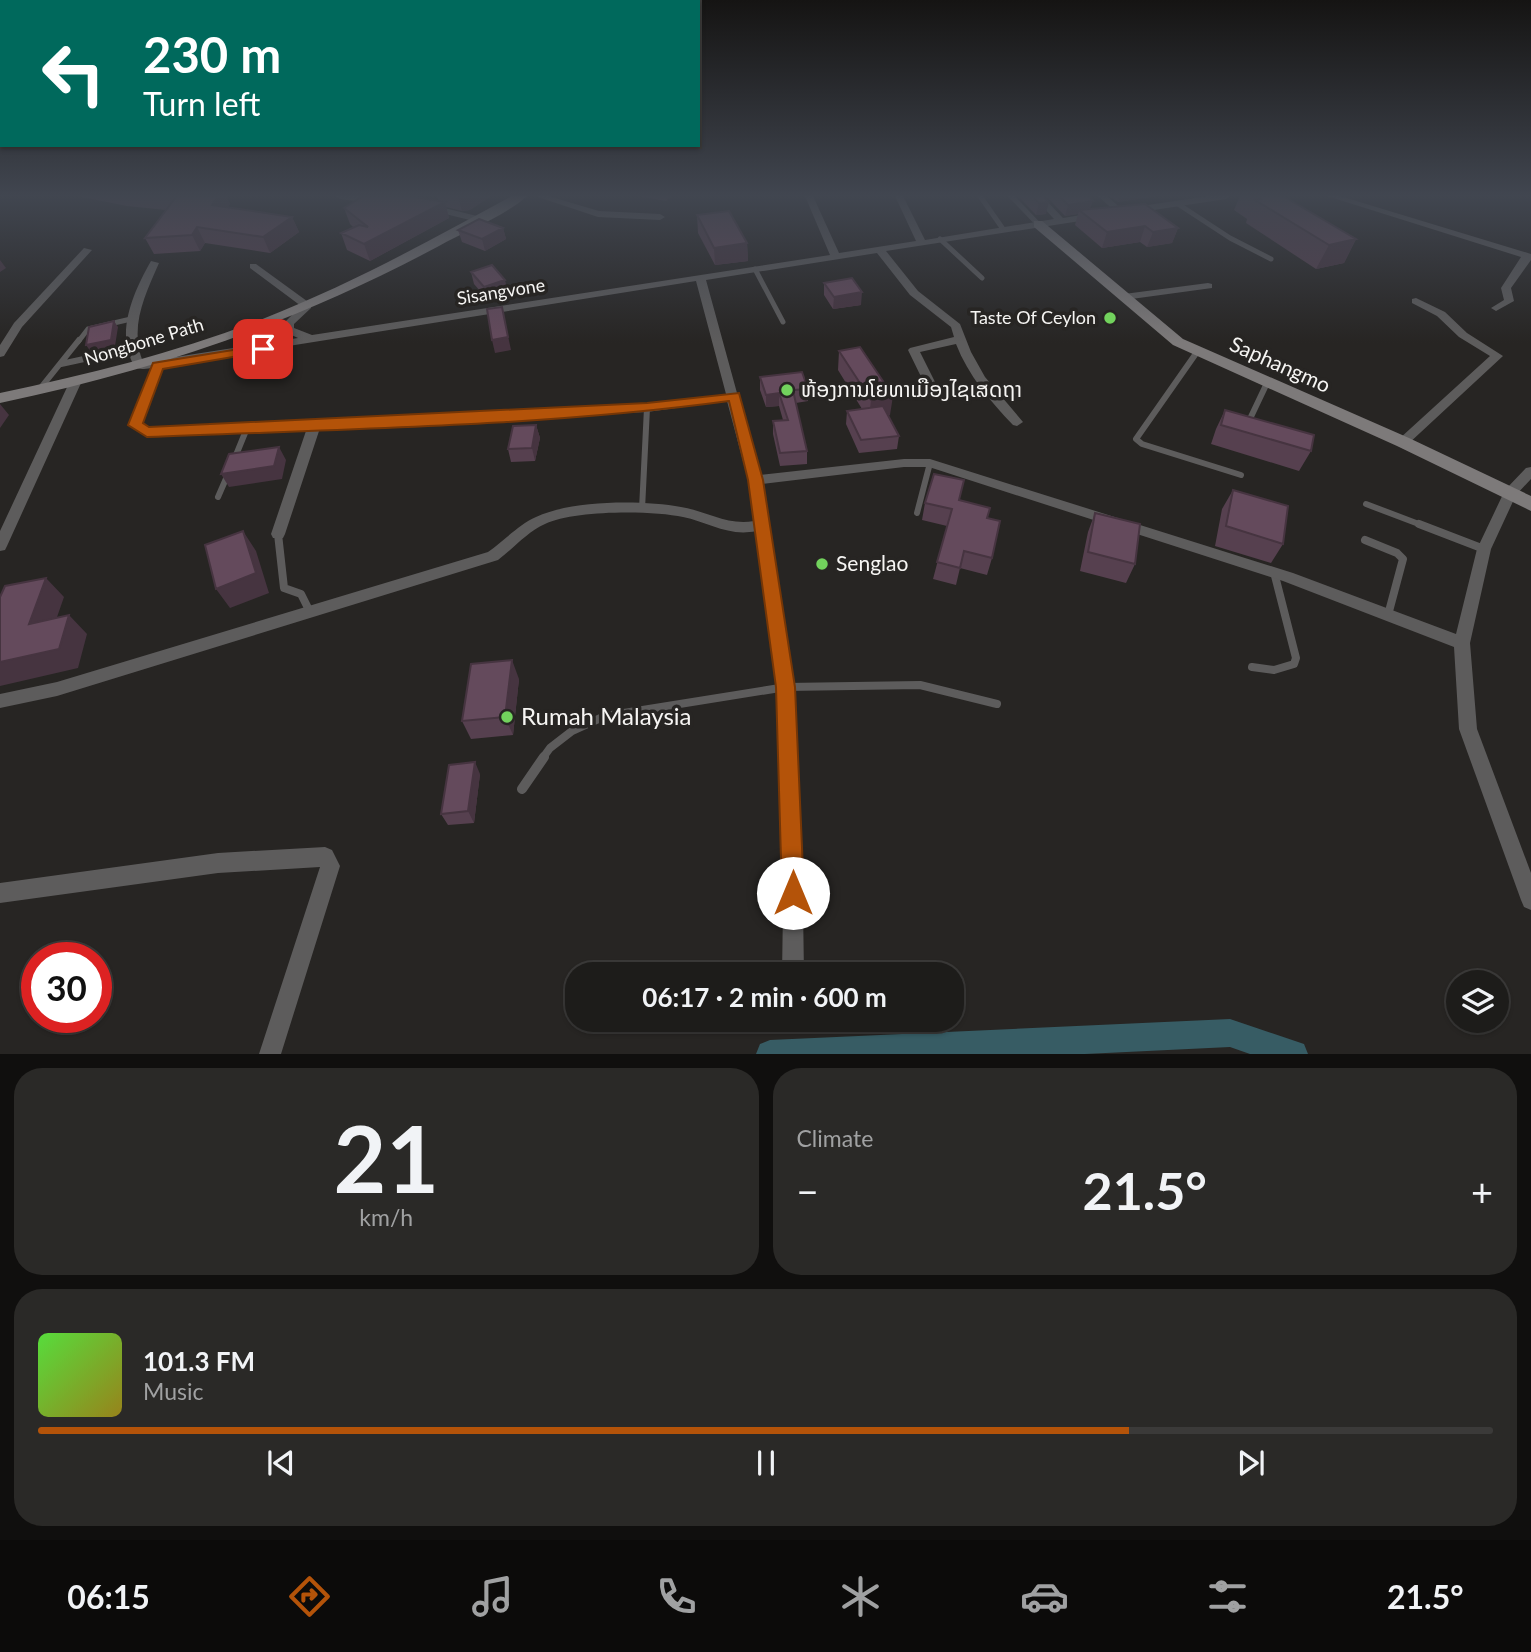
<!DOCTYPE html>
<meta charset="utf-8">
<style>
:root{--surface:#1d1c1a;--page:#2a2927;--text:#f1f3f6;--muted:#a0a1a2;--line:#3b3a39;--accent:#b45309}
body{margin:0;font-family:Lato,"Noto Sans Lao",sans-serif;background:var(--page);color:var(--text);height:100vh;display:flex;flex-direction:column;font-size:26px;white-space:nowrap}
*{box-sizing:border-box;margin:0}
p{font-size:23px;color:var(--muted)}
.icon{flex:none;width:38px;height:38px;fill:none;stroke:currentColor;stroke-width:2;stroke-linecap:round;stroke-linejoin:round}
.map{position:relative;height:1054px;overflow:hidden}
.sheet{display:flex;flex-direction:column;gap:14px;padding:14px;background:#100f0e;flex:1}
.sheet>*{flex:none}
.guide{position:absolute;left:0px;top:0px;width:700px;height:147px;box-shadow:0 2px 5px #0004,0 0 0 2px var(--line);background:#00695c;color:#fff;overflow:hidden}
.controls{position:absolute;left:1446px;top:970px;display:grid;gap:14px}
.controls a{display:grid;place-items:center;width:63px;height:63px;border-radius:50%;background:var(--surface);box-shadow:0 2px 5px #0004,0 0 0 2px var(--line);font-size:35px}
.speed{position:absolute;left:21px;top:942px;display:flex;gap:14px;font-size:35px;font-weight:700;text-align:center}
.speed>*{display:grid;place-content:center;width:91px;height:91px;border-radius:50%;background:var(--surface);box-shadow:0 2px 5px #0004,0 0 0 2px var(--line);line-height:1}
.speed .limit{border:10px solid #d22;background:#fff;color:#111}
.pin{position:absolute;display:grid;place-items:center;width:60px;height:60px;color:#fff;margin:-30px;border-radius:14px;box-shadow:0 4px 10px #0006}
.me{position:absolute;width:77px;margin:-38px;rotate:0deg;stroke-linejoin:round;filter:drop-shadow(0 0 5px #0008)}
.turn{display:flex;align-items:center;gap:24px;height:147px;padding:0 28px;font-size:32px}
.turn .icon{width:91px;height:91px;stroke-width:2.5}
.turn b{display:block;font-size:49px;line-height:60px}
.big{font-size:52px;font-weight:700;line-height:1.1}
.sheet .widget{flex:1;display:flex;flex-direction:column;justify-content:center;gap:10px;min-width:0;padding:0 24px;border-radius:28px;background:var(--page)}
.sheet .dial{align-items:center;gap:0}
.dial b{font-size:91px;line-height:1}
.song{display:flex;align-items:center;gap:21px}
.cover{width:84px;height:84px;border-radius:10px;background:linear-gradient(135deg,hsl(110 70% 55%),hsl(50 70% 35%))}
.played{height:7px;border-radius:4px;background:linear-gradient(90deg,var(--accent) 75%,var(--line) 75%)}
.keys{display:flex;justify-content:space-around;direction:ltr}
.heat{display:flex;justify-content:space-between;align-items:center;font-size:38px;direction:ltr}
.sheet .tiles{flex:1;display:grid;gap:14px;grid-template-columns:1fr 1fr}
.widget:last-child{grid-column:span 2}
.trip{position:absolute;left:565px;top:962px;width:399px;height:70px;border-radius:28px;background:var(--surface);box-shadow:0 2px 5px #0004,0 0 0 2px var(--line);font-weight:700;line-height:70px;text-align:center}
.tab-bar{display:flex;height:112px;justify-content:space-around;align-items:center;background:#0c0b0a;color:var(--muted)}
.tab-bar .icon{width:49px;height:49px}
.tab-bar .current{color:var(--accent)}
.tab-bar b{font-size:32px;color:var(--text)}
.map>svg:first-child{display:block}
</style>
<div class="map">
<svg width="1531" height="1054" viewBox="0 0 1531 1054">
<rect width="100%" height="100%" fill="#272523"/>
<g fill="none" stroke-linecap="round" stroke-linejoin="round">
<!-- canal -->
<path fill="#375c64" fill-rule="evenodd" d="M 1230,1019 L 1304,1044 L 1308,1054 L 1250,1054 L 1230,1047 L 1085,1054 L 756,1054 L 760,1044 L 770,1040 Z"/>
<!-- lane-far3 -->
<path stroke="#5d5c5c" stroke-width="5" d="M 980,196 L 1003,229
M 1011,196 L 1038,224
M 1178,204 L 1230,238 L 1271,259
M 940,239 L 982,278
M 755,269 L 783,322
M 78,342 L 88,329 L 131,319"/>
<!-- lane-far2 -->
<path stroke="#5d5c5c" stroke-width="6" d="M 1197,352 L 1136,439 L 1142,444 L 1241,475
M 61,364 L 130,349
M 39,390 L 79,340
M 1248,423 L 1267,383
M 234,460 L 247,428
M 218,497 L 228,474
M 1366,504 L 1424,526
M 642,509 L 647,408
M 917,513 L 930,463"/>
<!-- lane-far1 -->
<path stroke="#5d5c5c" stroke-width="8" d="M 1419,524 L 1484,549
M 278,534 L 284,588 L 301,594 L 310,612
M 1365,540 L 1397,553 L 1403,559 L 1388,615
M 1252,667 L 1274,670 L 1294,664 L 1296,658 L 1274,572
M 542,759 L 550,748 L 572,731 L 605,716 L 786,687 L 920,685 L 997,704"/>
<!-- lane -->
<path stroke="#5d5c5c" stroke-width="10" d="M 522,789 L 544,757"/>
<!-- street -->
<path fill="#5d5c5c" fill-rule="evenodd" d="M 336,196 L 359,196 L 381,201 L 377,204 L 340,199 Z
M 535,196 L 548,196 L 599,211 L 660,214 L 665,217 L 660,220 L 598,217 Z
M 805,196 L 813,196 L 839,253 L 916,241 L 895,196 L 903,196 L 925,240 L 1054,219 L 1033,196 L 1042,196 L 1063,218 L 1093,213 L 1098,216 L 1093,219 L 886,251 L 918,291 L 960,324 L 971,352 L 985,377 L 1023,422 L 1017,426 L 1013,425 C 990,401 968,375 956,344 L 920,352 L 938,388 L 932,392 L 928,391 L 908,350 L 910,348 L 954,337 L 951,327 L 910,295 L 877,253 L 706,280 L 737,393 L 740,396 L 739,398 L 760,475 L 904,459 L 930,459 L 1293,573 L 1456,634 L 1477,549 L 1505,490 L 1526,468 L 1531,467 L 1531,479 L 1516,495 L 1491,549 L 1470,643 L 1477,729 L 1531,873 L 1531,910 L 1524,907 L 1521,900 L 1459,729 L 1454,647 L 1283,581 L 929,467 L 904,467 L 762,484 L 794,687 L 802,839 L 804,975 L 782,975 L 784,839 L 778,687 L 756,531 C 729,537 708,522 683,517 C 652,510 573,510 545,524 C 527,532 514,548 498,560 L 57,696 L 0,708 L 0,694 L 57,682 L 488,552 C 504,541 518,525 536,517 C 572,500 642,500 681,507 C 706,511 728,526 754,521 L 748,480 L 727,401 L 647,412 L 320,428 L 285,534 L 283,538 L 273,538 L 271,534 L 307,428 L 147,436 L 129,425 L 151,368 C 138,370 135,370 130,357 C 118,326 135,289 151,261 L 159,263 C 145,295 129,327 143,362 L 298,338 L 285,332 L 284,323 L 301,306 L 250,268 L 250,264 L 256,264 L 311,304 L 311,308 L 294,324 L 294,328 L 312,335 L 830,255 ZM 696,281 L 726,394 L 647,404 L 149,428 L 142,424 L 163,366 Z
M 1098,196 L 1107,196 L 1125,212 L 1118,214 Z
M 1209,196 L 1230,196 L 1226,199 L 1134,213 L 1130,210 L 1134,207 Z
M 1327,196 L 1340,196 L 1531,254 L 1531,260 L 1511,288 L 1514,301 L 1496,311 L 1491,308 L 1504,300 L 1501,288 L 1521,257 Z
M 428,204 L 481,217 L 483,219 L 478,222 L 425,209 L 424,207 Z
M 84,248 L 92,250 L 22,327 L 4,356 L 0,357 L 0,345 L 14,323 Z
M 1208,283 L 1212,284 L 1212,288 L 1124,300 L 1119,297 L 1124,294 Z
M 1416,298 L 1445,312 L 1467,333 L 1503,356 L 1407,445 L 1403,446 L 1397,442 L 1399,439 L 1490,356 L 1459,337 L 1437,316 L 1412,303 L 1412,299 Z
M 75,379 L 81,383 L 7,546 L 5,550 L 0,551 L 0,531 L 69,383 Z
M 325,847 L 332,850 L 340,866 L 281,1054 L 259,1054 L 320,867 L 218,873 L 0,903 L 0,883 L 218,853 Z"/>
<!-- secondary -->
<path fill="#7d7a7a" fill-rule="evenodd" d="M 512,196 L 527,196 C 507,215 464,232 439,246 C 295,323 160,369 0,403 L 0,393 C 90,374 179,352 265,318 C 351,284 431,240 512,196 Z
M 1034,221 L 1042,221 L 1183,339 L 1409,438 L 1531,496 L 1531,511 L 1397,446 L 1173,345 L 1034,227 Z"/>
</g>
<!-- wall -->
<path fill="#56404f" d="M 77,196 L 226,196 L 230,204 L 228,207 L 292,217 L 299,232 L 270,253 L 205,243 L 200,251 L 154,254 L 145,238 L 166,210 L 127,206 Z
M 437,196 L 491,196 L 470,210 L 462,211 L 446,207 L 449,218 L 370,261 L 347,250 L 341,233 L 354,228 L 350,224 L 344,208 L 439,201 Z
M 638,196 L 671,196 L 666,201 Z
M 1020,196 L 1043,196 L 1046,214 L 1036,215 L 1020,198 Z
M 1046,196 L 1088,196 L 1090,209 L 1178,228 L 1172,243 L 1147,247 L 1140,242 L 1102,248 L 1075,225 L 1078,214 L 1065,216 Z
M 1109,196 L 1158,196 L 1118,202 Z
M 1240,196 L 1283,196 L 1356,239 L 1344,263 L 1316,269 L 1246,223 L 1247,219 L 1234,210 Z
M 697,215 L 747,243 L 748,261 L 715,265 L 698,233 Z
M 503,228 L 506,239 L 485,251 L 462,242 L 458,230 Z
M 471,272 L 508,292 L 487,299 L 474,284 Z
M 824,283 L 861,305 L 833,309 L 824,295 Z
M 839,351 L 890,415 L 888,416 L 899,436 L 897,449 L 859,453 L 846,424 L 847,411 L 862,409 L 838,370 Z
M 760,377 L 808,389 L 808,401 L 796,403 L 807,451 L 807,464 L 780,466 L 773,434 L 773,421 L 783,420 L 779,406 L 766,407 L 760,390 Z
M 1225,410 L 1311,451 L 1299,471 L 1211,444 L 1216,429 Z
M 536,425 L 540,438 L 535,461 L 511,462 L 508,449 Z
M 1233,490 L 1283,544 L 1271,563 L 1215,546 L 1222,509 Z
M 959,500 L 987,518 L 992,558 L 987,575 L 960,568 L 956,585 L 933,579 L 947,526 L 922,520 L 925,503 Z
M 1095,513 L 1135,564 L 1126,583 L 1080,571 L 1088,532 Z
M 519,679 L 513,735 L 471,739 L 462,721 Z
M 480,774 L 474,823 L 448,825 L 441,814 Z"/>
<!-- shaded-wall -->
<path fill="#463440" d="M 218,196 L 226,196 L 230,204 L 220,220 L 212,205 Z
M 458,196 L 491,196 L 470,210 L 462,211 Z
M 1120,196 L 1158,196 L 1118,202 Z
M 1093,201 L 1089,212 L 1079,210 L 1078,214 L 1065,216 L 1068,205 Z
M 445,202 L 449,218 L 370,261 L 364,244 Z
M 1049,202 L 1046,214 L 1036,215 L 1039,203 Z
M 292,217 L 299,232 L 270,253 L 263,237 Z
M 1145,226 L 1140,242 L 1102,248 L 1107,232 Z
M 197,227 L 205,243 L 200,251 L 192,235 Z
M 503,228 L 506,239 L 485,251 L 482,239 Z
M 1178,228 L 1172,243 L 1147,247 L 1153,232 Z
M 1356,239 L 1344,263 L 1316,269 L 1329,245 Z
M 747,243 L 748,261 L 715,265 L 714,248 Z
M 0,260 L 6,268 L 0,272 Z
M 505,280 L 508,292 L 487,299 L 484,287 Z
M 862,292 L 861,305 L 833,309 L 834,297 Z
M 502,307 L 511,350 L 495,353 L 492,340 Z
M 114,321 L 118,327 L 115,346 L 91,352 L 86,345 Z
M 779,393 L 779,406 L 766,407 L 766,395 Z
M 893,396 L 890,415 L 869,419 L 871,400 Z
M 0,404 L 9,415 L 0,428 Z
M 536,425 L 540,438 L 535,461 L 532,448 Z
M 279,447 L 286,460 L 282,479 L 229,487 L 221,474 Z
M 243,531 L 256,551 L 269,593 L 230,608 L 216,589 Z
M 46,578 L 64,597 L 48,643 L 29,624 Z
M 69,615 L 87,634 L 78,668 L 0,686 L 0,662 Z
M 512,660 L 519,679 L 513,735 L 505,717 Z
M 475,762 L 480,774 L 474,823 L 468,811 Z"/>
<!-- building -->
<path fill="#644a5c" stroke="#463440" stroke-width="2" d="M 169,196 L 218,196 L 212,205 L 292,217 L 263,237 L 197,227 L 192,235 L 145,238 L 176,197 Z
M 363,196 L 408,196 L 445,202 L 364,244 L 341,233 L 359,225 L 368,227 L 344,208 Z
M 1032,196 L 1043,196 L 1049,202 L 1039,203 Z
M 1059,196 L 1088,196 L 1093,201 L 1068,205 Z
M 1256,196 L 1283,196 L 1356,239 L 1329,245 L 1255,200 L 1261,199 Z
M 1145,204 L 1178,228 L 1153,232 L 1145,226 L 1107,232 L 1079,210 Z
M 729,211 L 747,243 L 714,248 L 697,215 Z
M 479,219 L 503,228 L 482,239 L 458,230 Z
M 492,265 L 505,280 L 484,287 L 471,272 Z
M 852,278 L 862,292 L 834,297 L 824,283 Z
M 502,307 L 508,337 L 492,340 L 487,309 Z
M 114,321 L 111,340 L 86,345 L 89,327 Z
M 860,347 L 893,396 L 871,400 L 839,351 Z
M 802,372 L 808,389 L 794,390 L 794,395 L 807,451 L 780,453 L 773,421 L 788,420 L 779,393 L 766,395 L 760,377 Z
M 883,406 L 899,436 L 861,440 L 847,411 Z
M 1225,410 L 1314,435 L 1311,451 L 1221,425 Z
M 536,425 L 532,448 L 508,449 L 513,426 Z
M 279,447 L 274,466 L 221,474 L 229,454 Z
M 934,474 L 964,480 L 959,500 L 990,508 L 987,518 L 1000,521 L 992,558 L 964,551 L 960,568 L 937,562 L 952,509 L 925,503 Z
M 1233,490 L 1288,506 L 1283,544 L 1226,526 Z
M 1095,513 L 1140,524 L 1135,564 L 1088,552 Z
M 243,531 L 256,573 L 216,589 L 205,545 Z
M 46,578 L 29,624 L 69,615 L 59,649 L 0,662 L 0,597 L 5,586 Z
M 512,660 L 505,717 L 462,721 L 471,664 Z
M 475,762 L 468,811 L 441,814 L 449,765 Z"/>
<!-- sky -->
<linearGradient id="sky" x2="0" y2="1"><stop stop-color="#151413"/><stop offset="0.57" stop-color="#414650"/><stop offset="1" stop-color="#414650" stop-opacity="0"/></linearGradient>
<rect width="1531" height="343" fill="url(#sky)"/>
<!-- route -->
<path fill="#b45309" stroke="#753606" stroke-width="2" d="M 263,345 L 267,346 L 267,351 L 163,369 L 143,423 L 149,427 L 647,403 L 739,393 L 763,480 L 795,687 L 804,893 L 801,901 L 793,904 L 785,901 L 782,893 L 776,687 L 748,480 L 729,401 C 537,427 340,429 147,437 L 128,425 L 153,363 Z"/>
<!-- markers -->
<g fill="#72d25d" stroke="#272523" stroke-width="2.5">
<circle cx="1110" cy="318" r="7"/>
<circle cx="787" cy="390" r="7"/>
<circle cx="822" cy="564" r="7"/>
<circle cx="507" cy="717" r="7"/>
</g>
<g text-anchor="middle" stroke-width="7" stroke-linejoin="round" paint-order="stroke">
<!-- far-street labels -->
<g font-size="18" fill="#f6f5f3" stroke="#272523">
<text transform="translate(501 292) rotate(-9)" y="6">Sisangvone</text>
<text transform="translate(144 342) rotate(-17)" y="6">Nongbone Path</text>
</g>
<!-- far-poi labels -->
<g font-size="18" fill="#f6f5f3" stroke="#272523" text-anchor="end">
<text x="1096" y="324">Taste Of Ceylon</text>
</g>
<!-- street labels -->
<g font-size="21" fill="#f6f5f3" stroke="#272523">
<text transform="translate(1280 365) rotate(24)" y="7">Saphangmo</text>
</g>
<!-- poi labels -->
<g font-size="21" fill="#f6f5f3" stroke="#272523" text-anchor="start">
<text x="801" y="397">ຫ້ອງການໂຍທາເມືອງໄຊເສດຖາ</text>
<text x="836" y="571">Senglao</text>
</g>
<!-- near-poi labels -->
<g font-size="24" fill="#f6f5f3" stroke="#272523" text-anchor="start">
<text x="521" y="725">Rumah Malaysia</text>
</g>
</g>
</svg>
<div class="controls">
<a><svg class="icon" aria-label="layers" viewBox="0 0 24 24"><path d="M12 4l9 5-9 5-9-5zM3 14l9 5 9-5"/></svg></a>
</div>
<div class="speed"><div class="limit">30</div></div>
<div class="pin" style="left:263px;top:349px;background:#d93025"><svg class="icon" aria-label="arrive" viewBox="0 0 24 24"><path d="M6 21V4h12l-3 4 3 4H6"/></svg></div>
<svg class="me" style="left:793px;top:893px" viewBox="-20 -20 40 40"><circle r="19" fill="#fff"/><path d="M0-13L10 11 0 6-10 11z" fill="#b45309"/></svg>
<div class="trip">06:17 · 2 min · 600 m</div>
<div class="guide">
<div class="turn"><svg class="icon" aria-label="left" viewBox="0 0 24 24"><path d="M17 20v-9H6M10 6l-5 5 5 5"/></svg><div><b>230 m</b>Turn left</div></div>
</div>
</div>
<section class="sheet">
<div class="tiles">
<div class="widget dial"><b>21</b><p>km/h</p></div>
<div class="widget"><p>Climate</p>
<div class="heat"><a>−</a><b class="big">21.5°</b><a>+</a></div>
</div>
<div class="widget">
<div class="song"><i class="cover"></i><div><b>101.3 FM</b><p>Music</p></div></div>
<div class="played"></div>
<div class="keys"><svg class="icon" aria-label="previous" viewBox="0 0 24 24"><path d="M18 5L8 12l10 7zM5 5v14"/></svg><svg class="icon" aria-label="pause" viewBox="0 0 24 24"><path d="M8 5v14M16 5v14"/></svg><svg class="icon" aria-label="next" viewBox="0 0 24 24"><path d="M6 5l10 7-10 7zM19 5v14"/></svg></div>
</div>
</div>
</section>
<nav class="tab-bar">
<b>06:15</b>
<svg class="icon current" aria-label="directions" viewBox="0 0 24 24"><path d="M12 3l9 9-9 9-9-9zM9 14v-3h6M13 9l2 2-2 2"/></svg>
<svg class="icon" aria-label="music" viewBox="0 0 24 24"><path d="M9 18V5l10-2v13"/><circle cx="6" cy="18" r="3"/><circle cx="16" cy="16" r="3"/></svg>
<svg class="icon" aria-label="phone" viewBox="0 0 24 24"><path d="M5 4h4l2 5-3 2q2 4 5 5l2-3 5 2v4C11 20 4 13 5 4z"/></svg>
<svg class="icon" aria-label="climate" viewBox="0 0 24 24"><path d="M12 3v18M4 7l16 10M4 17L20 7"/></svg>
<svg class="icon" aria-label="car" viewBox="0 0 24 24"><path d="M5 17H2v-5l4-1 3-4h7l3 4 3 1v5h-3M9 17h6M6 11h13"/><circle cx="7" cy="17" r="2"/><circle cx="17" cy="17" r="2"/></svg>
<svg class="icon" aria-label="filters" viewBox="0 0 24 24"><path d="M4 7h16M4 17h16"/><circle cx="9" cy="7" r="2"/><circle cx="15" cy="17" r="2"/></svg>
<b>21.5°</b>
</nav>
